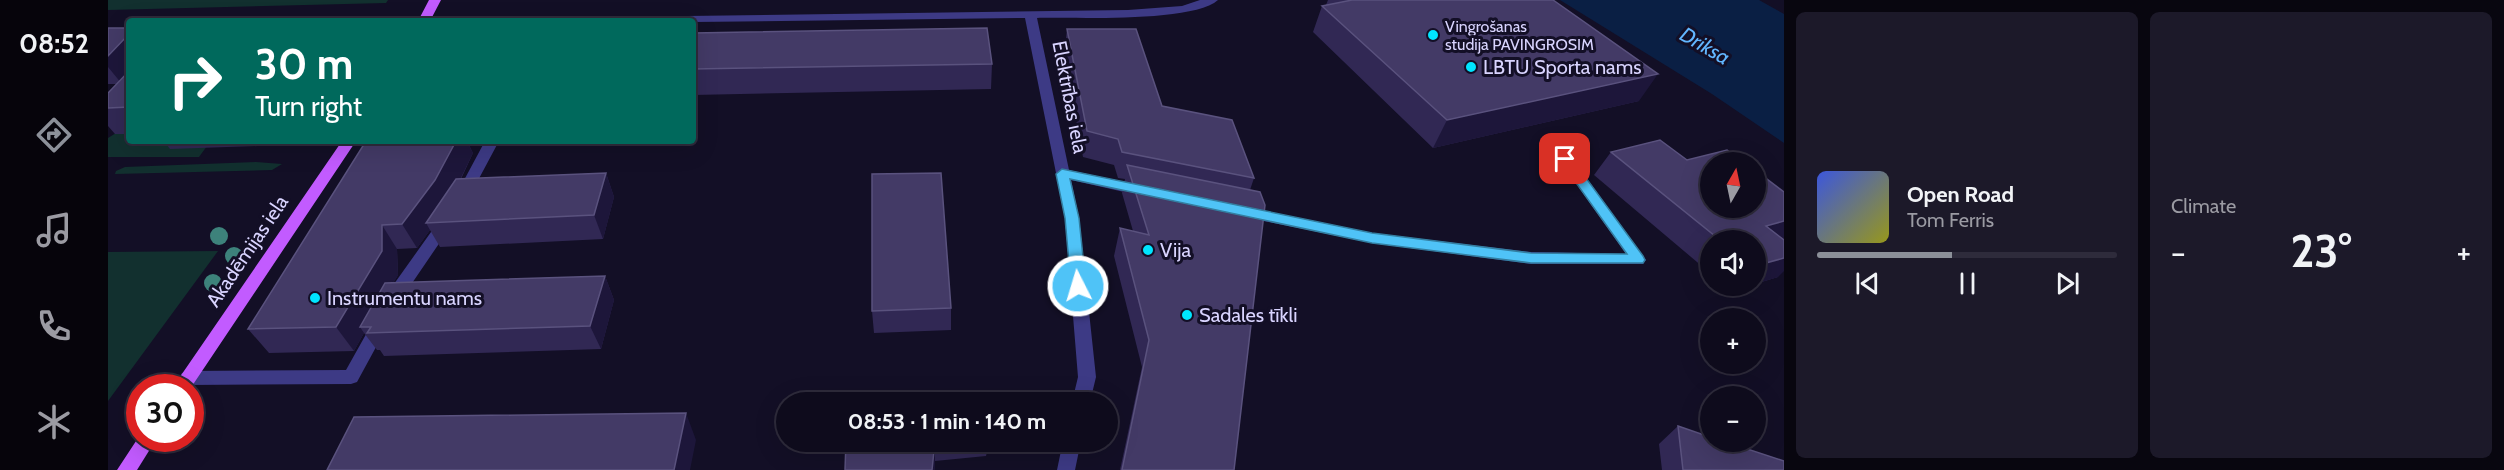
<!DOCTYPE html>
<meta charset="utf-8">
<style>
:root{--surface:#0e0b1c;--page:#1c1929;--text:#f1f3f6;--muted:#9b9ba3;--line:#2e2b3b;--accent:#8c9099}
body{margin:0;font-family:Cabin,sans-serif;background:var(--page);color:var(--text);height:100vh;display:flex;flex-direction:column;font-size:22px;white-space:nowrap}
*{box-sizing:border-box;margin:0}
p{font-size:20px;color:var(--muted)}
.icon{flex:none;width:33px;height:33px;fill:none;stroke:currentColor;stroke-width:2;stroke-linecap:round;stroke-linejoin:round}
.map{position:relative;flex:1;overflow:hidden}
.details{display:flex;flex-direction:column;gap:12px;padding:12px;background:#08060f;width:720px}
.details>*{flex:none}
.banner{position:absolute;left:18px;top:18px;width:570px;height:126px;border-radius:6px;box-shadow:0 6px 24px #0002,0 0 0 2px var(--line);background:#00695c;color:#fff;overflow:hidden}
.needle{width:39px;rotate:9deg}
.buttons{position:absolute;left:1592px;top:152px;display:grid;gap:12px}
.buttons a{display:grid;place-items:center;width:66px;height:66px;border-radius:50%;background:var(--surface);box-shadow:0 6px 24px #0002,0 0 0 2px var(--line);font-size:30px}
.speed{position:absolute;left:18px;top:374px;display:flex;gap:12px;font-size:30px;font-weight:700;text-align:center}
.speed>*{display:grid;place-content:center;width:78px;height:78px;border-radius:50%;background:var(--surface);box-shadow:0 6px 24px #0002,0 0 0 2px var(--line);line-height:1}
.speed .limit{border:9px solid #d22;background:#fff;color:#111}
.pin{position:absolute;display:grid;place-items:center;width:51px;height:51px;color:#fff;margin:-26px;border-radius:12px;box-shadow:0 3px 9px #0006}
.me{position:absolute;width:66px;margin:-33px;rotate:355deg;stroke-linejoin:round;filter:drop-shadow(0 0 4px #0008)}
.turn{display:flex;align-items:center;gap:21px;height:126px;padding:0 30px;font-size:27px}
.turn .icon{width:78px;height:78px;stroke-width:2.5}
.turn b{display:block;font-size:42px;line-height:51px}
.big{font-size:45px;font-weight:700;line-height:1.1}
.details .tile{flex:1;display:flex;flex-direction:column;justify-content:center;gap:9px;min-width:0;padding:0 21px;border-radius:9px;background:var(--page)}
.song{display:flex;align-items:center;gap:18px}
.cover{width:72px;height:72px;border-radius:9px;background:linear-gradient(135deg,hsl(230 70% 55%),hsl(60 70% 35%))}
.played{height:6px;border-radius:3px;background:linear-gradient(90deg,var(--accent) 45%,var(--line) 45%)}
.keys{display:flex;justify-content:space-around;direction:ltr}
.heat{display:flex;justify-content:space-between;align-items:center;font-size:33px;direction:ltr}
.details .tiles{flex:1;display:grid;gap:12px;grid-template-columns:repeat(2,1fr)}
.trip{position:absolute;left:668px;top:392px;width:342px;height:60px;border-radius:30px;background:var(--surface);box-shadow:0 6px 24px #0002,0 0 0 2px var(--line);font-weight:700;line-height:60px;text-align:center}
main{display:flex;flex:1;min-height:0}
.tabs{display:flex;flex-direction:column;width:108px;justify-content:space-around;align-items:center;background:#06040b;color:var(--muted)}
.tabs .icon{width:42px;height:42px}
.tabs .active{color:var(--accent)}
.tabs b{font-size:27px;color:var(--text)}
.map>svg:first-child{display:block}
</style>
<main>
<nav class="tabs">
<b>08:52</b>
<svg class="icon active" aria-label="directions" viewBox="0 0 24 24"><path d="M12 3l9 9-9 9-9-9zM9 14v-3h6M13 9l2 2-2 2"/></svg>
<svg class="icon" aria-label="music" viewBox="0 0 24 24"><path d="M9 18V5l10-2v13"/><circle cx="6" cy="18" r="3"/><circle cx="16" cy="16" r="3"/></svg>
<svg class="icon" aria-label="phone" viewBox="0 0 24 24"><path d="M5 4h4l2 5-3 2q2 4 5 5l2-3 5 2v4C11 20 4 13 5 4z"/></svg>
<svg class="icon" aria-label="climate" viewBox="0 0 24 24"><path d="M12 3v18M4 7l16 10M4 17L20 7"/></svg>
</nav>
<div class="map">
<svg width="1676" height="470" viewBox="0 0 1676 470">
<rect width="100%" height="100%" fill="#130f26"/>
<!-- green -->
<path fill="#12302f" d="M 0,0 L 280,0 L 278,3 L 0,10 Z
M 8,133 L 21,133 L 21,141 L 69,141 L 99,146 L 91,157 L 0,157 L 0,138 Z
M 148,162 L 174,164 L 164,170 L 7,174 L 8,171 L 17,167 Z
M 110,251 L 0,401 L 0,252 Z"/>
<!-- water -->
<path fill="#0a1f44" d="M 1452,0 L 1651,0 L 1676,14 L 1676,143 L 1604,94 Z"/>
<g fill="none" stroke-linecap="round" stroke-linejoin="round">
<!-- minor -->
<path fill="#3d3a85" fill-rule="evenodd" d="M 1092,0 L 1110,0 C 1084,23 966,17 929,18 L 961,170 L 1034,186 L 1041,191 L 1034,196 L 963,180 L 971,218 L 988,377 L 982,402 L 964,402 L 970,377 L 957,218 L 917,18 L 585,22 L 417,21 L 423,18 L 1020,10 L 1074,6 Z
M 377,141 L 391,141 L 359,201 L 349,201 L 347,197 Z
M 1457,153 L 1462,155 L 1535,256 L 1538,260 L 1535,264 L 1423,264 L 1264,243 L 1136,217 L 1129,212 L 1136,207 L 1264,233 L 1423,252 L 1518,254 L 1450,158 Z
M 338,217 L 343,218 L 345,222 L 343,226 L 298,292 L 286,292 L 284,288 L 286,284 L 333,218 Z
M 272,319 L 278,320 L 280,325 L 249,382 L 243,384 L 80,385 L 74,383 L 71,378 L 74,373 L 80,371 L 238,370 L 266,320 Z
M 955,441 L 973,441 L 967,470 L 949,470 Z"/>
<!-- major -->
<path fill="#c25bff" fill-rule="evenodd" d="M 321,0 L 333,0 L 322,21 L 310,21 Z
M 234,141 L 248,141 L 82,389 L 65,387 Z
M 32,435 L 32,438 L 49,438 L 29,470 L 9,470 Z"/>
</g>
<!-- trees -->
<g fill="#3d827b">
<circle cx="111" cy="236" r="9"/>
<circle cx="126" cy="256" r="9"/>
<circle cx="105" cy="283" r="9"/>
</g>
<!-- wall -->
<path fill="#312854" d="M 1220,0 L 1445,0 L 1531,101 L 1325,148 L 1205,32 L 1214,6 L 1218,5 Z
M 0,28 L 21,28 L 21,134 L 7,134 L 0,126 L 0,93 L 9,84 L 0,84 Z
M 959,29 L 1054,106 L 1146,178 L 1142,190 L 1126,470 L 1012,470 L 1034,367 L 1006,256 L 1012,228 L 1025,231 L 1014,193 L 1017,179 L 1010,178 L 1006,165 L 975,157 L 956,55 Z
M 585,33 L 884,64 L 883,89 L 585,95 Z
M 56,141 L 161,141 L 150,146 L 62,149 Z
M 258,141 L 359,141 L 365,153 L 353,179 L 498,173 L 506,197 L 495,239 L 332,247 L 322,230 L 309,248 L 289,249 L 290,275 L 285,283 L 497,276 L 506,300 L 493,349 L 276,356 L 272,350 L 269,350 L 256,333 L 246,351 L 161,353 L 140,329 Z
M 1503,152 L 1676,239 L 1670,277 L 1647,284 L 1647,240 L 1602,240 L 1602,273 L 1486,175 Z
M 1616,285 L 1643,285 L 1623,291 Z
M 843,308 L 843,330 L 766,333 L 764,311 Z
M 1570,426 L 1676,470 L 1554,470 L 1551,444 Z
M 738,441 L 882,441 L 878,456 L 827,461 Z"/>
<!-- shaded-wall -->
<path fill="#1d163a" d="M 21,34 L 21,76 L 14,84 L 0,67 L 0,56 Z
M 1550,74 L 1531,101 L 1325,148 L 1339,120 Z
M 146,141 L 161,141 L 150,146 Z
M 348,141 L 359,141 L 365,153 L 340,204 L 318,223 L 322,230 L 309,248 L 294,224 Z
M 498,173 L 506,197 L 495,239 L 486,215 Z
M 1676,221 L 1676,239 L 1647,247 L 1658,226 Z
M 274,225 L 289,249 L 290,275 L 260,327 L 252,327 L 256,333 L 246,351 L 228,327 Z
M 1676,258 L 1676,271 L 1670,277 L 1647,284 L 1647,266 Z
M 497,276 L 506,300 L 493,349 L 482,326 Z
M 1628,285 L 1643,285 L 1623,291 Z
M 578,413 L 588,440 L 582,470 L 566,470 Z
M 827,441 L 827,470 L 824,470 Z
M 879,441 L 882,441 L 878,456 Z"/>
<!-- building -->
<path fill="#433a66" stroke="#5a527e" stroke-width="1.5" d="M 1244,0 L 1445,0 L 1550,74 L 1339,120 L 1214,6 Z
M 0,28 L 21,28 L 21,34 L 0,56 Z
M 879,28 L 884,64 L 585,69 L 585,33 Z
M 959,29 L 1028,29 L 1054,106 L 1124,120 L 1146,178 L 1014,152 L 1010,139 L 979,131 Z
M 21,71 L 21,107 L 0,108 L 0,93 Z
M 1552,140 L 1579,160 L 1619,150 L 1635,162 L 1602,162 L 1602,207 L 1647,207 L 1647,170 L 1676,192 L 1676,221 L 1658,226 L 1676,240 L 1676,258 L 1647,266 L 1647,240 L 1612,240 L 1503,152 Z
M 258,141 L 348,141 L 327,180 L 294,224 L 274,225 L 274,251 L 228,327 L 140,329 Z
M 1019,165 L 1152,192 L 1157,205 L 1126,470 L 1014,470 L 1041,340 L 1012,228 L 1041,235 Z
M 498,173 L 486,215 L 318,223 L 348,179 Z
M 833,173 L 843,308 L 764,311 L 764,174 Z
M 497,276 L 482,326 L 259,333 L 263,327 L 252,327 L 277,283 Z
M 891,392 L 888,402 L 740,402 L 741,394 Z
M 578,413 L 566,470 L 219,470 L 246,417 Z
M 1570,426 L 1602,437 L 1602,441 L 1615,441 L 1676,461 L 1676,470 L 1575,470 Z
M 738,441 L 827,441 L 824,470 L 737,470 Z"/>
<!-- route -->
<path fill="#4fc3f7" stroke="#337fa1" stroke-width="1.5" d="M 1457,154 L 1462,156 L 1535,256 L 1537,260 L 1535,263 L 1423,263 L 1264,243 L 962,179 L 971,218 L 978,286 L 975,290 L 965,290 L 963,286 L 957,218 L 948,174 L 954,169 L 1264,233 L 1423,253 L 1519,254 L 1451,159 Z"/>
<!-- markers -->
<g fill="#00e5ff" stroke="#130f26" stroke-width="2">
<circle cx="1325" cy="35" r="6"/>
<circle cx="1363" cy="67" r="6"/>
<circle cx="1040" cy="250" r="6"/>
<circle cx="207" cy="298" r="6"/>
<circle cx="1079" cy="315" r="6"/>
</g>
<g text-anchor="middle" stroke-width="6" stroke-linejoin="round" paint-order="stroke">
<!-- far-poi labels -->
<g font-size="16" fill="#d9d4ff" stroke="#130f26" text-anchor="start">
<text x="1337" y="32">Vingrošanas<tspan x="1337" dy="18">studija PAVINGROSIM</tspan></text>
</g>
<!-- poi labels -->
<g font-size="20" fill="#d9d4ff" stroke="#130f26" text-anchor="start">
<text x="1375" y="74">LBTU Sporta nams</text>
<text x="1052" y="257">Vija</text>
<text x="219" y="305">Instrumentu nams</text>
<text x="1091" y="322">Sadales tīkli</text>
</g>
<!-- street labels -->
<g font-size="20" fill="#d9d4ff" stroke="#130f26">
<text transform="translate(962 97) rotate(79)" y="7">Elektrības iela</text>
<text transform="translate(139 251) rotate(-56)" y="7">Akadēmijas iela</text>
</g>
<!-- water labels -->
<g font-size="21" font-style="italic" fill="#62b6ff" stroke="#130f26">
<text transform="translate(1597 46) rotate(30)" y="7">Driksa</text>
</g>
</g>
</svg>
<div class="buttons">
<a><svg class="needle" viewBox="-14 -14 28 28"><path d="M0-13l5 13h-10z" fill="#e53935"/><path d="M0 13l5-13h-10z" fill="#9b9ba3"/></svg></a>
<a><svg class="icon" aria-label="sound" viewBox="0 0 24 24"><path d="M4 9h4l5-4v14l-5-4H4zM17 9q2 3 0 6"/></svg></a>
<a>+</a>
<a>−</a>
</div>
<div class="speed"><div class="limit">30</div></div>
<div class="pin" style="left:1457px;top:159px;background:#d93025"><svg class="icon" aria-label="arrive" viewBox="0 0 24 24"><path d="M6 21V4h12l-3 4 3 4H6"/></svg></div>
<svg class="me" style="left:970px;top:286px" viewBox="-20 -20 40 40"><circle r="17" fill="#4fc3f7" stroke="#fff" stroke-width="3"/><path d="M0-11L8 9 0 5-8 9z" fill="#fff"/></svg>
<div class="trip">08:53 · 1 min · 140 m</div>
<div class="banner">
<div class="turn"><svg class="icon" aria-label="right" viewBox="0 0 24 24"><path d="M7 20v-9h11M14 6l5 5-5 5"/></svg><div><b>30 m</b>Turn right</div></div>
</div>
</div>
<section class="details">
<div class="tiles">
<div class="tile">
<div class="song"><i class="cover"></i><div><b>Open Road</b><p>Tom Ferris</p></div></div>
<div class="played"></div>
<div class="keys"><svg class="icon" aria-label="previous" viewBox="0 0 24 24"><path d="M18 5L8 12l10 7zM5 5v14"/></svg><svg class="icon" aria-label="pause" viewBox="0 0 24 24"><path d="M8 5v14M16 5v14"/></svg><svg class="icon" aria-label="next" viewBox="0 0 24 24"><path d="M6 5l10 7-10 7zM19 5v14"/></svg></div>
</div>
<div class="tile"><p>Climate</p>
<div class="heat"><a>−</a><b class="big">23°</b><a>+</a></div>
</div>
</div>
</section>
</main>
